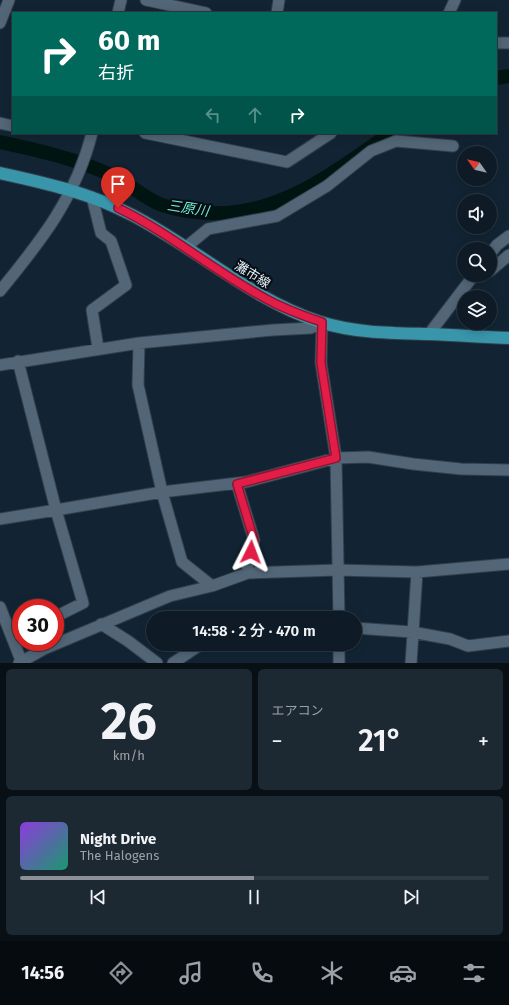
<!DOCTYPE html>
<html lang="ja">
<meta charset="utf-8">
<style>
:root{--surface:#0e1b26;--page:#1c2832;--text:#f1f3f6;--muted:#9ba1a7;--line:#2e3943;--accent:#8c9099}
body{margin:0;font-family:"Fira Sans","Noto Sans JP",sans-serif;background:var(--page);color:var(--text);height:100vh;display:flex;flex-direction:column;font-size:15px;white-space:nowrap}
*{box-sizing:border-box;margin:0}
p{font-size:13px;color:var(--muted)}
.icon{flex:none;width:22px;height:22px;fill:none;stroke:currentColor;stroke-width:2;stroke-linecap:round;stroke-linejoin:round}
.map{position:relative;height:663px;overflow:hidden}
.details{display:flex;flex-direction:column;gap:6px;padding:6px;background:#080f15;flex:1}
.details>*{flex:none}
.top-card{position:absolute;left:12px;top:12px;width:485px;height:122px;border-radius:0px;box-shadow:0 2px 10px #0003,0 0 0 1px var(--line);background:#00695c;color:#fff;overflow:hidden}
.needle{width:26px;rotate:304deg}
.buttons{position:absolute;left:457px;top:146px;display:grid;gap:8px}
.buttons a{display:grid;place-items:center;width:40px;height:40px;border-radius:50%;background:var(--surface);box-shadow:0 2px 10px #0003,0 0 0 1px var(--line);font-size:20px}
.speed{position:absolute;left:12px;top:599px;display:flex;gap:8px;font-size:20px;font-weight:700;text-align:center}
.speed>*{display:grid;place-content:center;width:52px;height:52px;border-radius:50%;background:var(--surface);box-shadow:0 2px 10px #0003,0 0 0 1px var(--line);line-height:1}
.speed .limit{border:6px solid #d22;background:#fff;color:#111}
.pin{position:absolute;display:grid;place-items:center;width:34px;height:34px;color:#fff;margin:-41px -17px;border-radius:50% 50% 50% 0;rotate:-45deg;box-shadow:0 0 4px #0007}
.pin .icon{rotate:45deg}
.me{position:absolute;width:44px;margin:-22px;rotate:3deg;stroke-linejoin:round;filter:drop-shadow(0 0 3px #0008)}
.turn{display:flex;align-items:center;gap:14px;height:84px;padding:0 20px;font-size:18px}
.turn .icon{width:52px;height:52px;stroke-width:2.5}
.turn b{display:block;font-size:28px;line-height:34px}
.lanes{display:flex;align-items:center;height:38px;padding:0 20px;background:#0003;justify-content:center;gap:20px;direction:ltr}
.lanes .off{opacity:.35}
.big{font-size:30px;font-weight:600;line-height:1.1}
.details .widget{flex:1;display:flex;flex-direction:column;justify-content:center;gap:6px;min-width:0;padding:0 14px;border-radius:6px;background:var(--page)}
.details .dial{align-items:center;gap:0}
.dial b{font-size:52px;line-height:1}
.song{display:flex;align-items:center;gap:12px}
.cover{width:48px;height:48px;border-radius:6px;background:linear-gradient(135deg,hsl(270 70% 55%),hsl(160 70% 35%))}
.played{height:4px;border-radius:2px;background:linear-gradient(90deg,var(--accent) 50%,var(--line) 50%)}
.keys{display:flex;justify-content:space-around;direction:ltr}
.heat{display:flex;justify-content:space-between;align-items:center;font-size:22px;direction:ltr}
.details .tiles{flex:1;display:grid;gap:6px;grid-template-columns:1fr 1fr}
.widget:last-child{grid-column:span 2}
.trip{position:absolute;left:146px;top:611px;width:216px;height:40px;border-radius:20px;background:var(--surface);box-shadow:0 2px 10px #0003,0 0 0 1px var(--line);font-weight:600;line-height:40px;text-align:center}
.menu{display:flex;height:64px;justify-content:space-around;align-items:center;background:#060b0f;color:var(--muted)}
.menu .icon{width:28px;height:28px}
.menu .on{color:var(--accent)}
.menu b{font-size:18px;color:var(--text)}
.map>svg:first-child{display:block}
</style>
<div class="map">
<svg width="509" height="663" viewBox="0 0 509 663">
<rect width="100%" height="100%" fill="#122433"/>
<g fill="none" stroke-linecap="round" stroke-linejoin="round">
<!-- river -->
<path stroke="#001511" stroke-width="14" d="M 496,78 L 509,76
M 0,142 C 38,150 77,159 113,176 C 130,184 145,199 162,205 C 256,234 319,183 391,133"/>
<!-- minor casing -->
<g stroke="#323f4c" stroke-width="13">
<path id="minor" d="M 146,0 L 206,13
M 118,13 L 121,0
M 277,13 L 279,0
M 449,13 L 455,0
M 0,23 L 9,0
M 496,43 L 509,43
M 0,123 L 13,126
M 145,133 L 287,162 L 331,133
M 92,197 L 101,233 L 111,241 L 126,285 L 92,310 L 98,348
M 186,247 L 208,229 L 277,216 L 327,186 L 371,151 L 396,141 L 453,146
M 490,254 L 497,245 L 509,236
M 490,271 L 509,255
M 0,291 C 41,241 76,197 92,133
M 322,322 L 321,363 L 336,458 L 339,618
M 429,334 L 474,275
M 139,343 L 138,385 L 162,492 L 246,482 L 336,458 L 368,457 L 413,464 L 461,469 L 509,470
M 18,361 L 56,510 L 162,492 L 182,562 L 212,586
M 0,365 L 139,343 L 273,330 L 311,328 L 322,322
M 237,484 L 254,540 L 247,563 L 248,573
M 0,519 L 56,510 L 83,603 L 55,617
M 0,607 L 22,663
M 101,624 L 128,641 L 157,663
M 355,628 L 412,632 L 450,639 L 468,646 L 509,641
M 339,644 L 339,663
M 19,663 L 44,649 L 170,596 L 212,586 L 248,573 L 337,570 L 417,572 L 509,564
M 173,663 L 200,645 L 205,644
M 411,663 L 417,572"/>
</g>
<!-- major casing -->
<g stroke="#323f4c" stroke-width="14">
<path id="major" d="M 0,173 C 46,183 90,193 132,215 C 196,248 250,299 320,322 C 355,333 391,333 428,334 C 455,335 482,337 509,338"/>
</g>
<!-- minor -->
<use href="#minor" stroke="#526677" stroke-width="11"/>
<!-- major -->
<use href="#major" stroke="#3895aa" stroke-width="12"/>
</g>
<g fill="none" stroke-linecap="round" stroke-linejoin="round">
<!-- route casing -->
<g stroke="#92132f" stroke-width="10">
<path id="route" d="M 118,208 C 174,235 221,277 276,304 C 291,311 306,317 322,322 L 321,363 L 336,458 L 237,484 L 254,540 L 251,552"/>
</g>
<!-- route -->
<use href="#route" stroke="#e11d48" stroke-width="7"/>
</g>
<g text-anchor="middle" stroke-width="4" stroke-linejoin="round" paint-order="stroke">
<!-- street labels -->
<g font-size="13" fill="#e5f1fb" stroke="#060d13">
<text transform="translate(253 274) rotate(32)" y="5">灘市線</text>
</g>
<!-- water labels -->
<g font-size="14" font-style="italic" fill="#6feed8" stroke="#060d13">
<text transform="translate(188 208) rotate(9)" y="5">三原川</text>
</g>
</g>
</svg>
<div class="buttons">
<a><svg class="needle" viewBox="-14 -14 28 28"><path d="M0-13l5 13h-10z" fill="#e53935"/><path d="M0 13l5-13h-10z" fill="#9ba1a7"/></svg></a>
<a><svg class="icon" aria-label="sound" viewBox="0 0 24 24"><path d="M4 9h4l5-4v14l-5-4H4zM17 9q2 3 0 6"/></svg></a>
<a><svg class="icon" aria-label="search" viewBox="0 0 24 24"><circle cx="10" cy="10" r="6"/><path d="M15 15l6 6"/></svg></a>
<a><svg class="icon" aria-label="layers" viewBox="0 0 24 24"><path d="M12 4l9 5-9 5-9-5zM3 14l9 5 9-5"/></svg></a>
</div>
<div class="speed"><div class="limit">30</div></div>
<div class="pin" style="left:118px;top:208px;background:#d93025"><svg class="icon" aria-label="arrive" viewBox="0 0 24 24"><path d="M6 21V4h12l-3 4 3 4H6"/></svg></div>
<svg class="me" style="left:251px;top:552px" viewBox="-20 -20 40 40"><path d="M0-17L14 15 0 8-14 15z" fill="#e11d48" stroke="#fff" stroke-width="4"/></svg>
<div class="trip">14:58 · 2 分 · 470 m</div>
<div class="top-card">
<div class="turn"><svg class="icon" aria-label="right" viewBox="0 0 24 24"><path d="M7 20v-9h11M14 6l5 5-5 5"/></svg><div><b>60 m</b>右折</div></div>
<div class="lanes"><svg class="icon off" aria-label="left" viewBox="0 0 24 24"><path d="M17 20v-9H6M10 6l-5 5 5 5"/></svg><svg class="icon off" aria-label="ahead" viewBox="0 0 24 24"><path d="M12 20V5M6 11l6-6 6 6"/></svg><svg class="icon" aria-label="right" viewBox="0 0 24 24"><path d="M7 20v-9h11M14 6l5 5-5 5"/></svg></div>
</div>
</div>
<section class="details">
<div class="tiles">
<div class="widget dial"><b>26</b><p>km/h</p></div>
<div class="widget"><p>エアコン</p>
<div class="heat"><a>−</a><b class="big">21°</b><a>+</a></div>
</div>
<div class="widget">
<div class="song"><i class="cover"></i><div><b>Night Drive</b><p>The Halogens</p></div></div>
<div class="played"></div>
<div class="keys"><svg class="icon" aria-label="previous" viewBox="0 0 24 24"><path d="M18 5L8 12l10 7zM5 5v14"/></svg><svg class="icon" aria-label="pause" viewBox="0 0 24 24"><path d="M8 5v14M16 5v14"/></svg><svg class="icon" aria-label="next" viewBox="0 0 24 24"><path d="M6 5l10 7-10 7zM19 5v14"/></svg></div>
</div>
</div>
</section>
<nav class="menu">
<b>14:56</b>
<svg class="icon on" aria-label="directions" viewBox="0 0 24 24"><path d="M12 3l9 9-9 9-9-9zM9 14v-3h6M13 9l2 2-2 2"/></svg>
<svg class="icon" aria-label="music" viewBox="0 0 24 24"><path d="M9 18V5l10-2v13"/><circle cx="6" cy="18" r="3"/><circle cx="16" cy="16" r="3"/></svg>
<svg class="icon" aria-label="phone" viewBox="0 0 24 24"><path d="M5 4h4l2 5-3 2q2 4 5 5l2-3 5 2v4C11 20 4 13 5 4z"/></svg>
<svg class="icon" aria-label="climate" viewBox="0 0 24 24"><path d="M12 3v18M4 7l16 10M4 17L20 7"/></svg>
<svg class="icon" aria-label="car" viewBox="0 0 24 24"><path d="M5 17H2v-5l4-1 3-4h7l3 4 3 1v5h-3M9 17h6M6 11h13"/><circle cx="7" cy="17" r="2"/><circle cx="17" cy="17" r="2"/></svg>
<svg class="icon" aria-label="filters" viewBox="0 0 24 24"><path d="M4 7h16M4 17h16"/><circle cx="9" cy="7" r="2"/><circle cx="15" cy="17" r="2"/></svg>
</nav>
